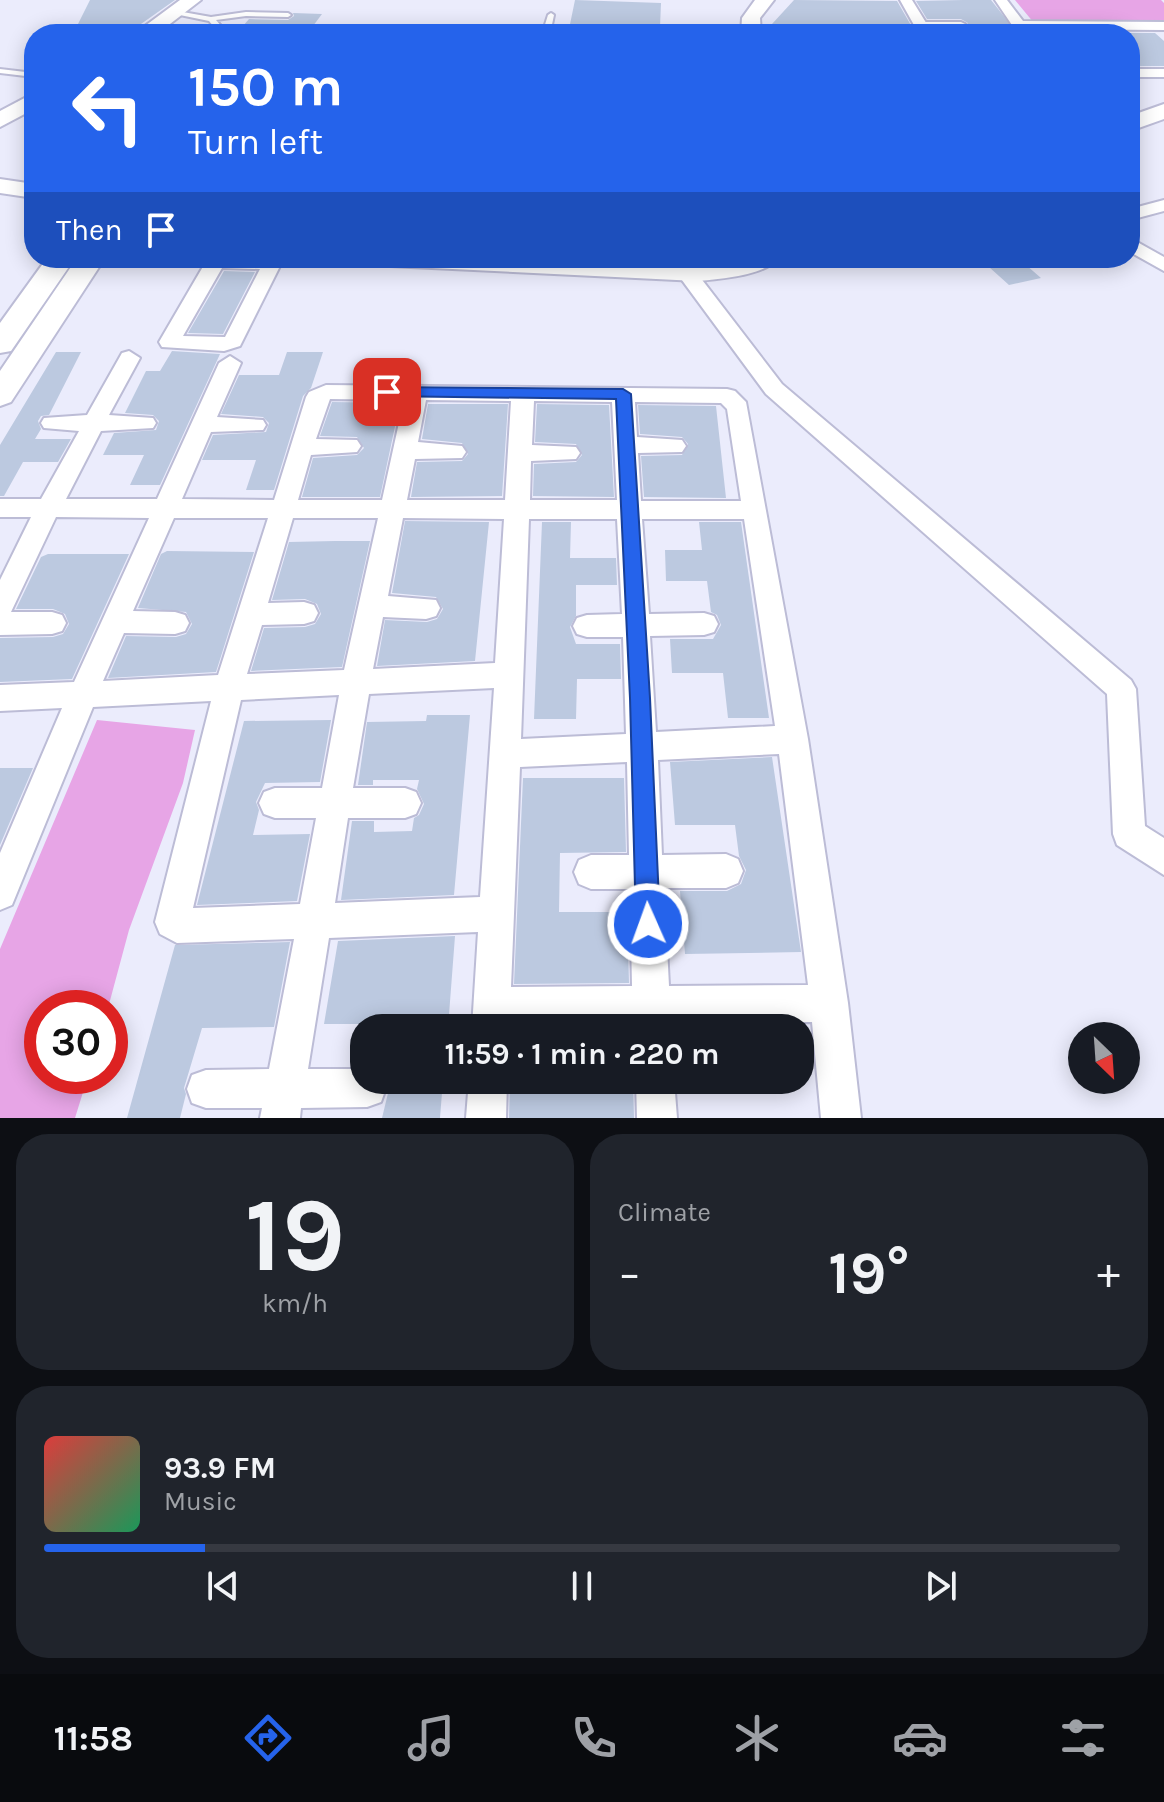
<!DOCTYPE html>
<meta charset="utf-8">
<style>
:root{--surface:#171b24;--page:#20242c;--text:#f1f3f6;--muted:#9ea1a6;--line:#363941;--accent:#2563eb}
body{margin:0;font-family:Karla,sans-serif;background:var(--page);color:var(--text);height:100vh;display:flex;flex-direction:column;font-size:30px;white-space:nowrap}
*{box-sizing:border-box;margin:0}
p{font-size:26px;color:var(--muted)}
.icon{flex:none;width:44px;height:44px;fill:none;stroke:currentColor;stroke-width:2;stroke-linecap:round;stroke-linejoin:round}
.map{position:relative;height:1118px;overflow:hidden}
.drawer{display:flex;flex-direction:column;gap:16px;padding:16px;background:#0d0f14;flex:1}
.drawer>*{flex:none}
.banner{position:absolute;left:24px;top:24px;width:1116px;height:244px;border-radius:32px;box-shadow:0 4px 20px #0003;background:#2563eb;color:#fff;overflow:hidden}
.needle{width:52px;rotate:155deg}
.buttons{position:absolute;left:1068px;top:1022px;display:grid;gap:16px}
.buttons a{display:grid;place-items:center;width:72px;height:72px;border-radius:50%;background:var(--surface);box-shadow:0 4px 20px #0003;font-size:40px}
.speed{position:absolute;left:24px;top:990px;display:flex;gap:16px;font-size:40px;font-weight:700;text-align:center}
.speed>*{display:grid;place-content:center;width:104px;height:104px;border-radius:50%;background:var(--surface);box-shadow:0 4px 20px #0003;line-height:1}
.speed .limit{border:12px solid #d22;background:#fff;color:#111}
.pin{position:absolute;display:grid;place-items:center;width:68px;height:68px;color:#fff;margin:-34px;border-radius:16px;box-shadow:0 4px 12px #0006}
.me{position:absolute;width:88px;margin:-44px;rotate:358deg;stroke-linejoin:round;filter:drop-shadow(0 0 6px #0008)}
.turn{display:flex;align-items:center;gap:28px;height:168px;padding:0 32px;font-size:36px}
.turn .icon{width:104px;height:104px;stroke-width:2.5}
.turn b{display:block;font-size:56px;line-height:68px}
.then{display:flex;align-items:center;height:76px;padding:0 32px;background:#0003;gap:16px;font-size:30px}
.big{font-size:60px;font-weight:700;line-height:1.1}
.drawer .tile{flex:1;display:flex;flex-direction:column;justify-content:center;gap:12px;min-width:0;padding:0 28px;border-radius:32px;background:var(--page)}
.drawer .dial{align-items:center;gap:0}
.dial b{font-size:104px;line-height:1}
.song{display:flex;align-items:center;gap:24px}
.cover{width:96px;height:96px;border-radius:12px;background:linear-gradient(135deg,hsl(0 70% 55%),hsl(150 70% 35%))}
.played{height:8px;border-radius:4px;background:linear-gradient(90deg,var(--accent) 15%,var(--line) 15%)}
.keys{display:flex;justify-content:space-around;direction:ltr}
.heat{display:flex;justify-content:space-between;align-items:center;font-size:44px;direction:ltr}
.drawer .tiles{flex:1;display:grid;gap:16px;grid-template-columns:1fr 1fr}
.tile:last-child{grid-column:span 2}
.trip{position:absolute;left:350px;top:1014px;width:464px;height:80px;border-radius:32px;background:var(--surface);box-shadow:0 4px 20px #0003;font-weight:700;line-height:80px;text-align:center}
.menu{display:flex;height:128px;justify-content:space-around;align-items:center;background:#090b0e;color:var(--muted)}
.menu .icon{width:56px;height:56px}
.menu .active{color:var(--accent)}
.menu b{font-size:36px;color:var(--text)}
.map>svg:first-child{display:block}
</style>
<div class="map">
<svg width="1164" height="1118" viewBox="0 0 1164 1118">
<rect width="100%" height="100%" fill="#ebecfc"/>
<!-- green -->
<path fill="#e7a5e6" d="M 1015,0 L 1161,0 L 1164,3 L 1164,23 L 1034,23 Z
M 97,720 L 195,730 L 183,783 L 129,930 L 108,1008 L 42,1008 L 42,1076 L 88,1076 L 75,1118 L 0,1118 L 0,949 Z"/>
<!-- building -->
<path fill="#bcc9e0" d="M 90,0 L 175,0 L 131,31 L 77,26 Z
M 575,0 L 661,3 L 660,27 L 639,26 L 638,34 L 568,34 Z
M 794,0 L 897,1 L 916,34 L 870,34 L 865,24 L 772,24 Z
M 963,0 L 991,0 L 1018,34 L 936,34 L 933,28 L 961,29 L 968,23 L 961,19 L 927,19 L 916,1 Z
M 293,13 L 322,14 L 307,34 L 236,34 L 249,19 L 288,20 L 294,16 Z
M 1130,33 L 1155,33 L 1164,41 L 1164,66 L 1130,66 Z
M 979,258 L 1018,258 L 1041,278 L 1009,285 Z
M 224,271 L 255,272 L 223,334 L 188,333 Z
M 172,351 L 220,354 L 160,485 L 130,485 L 144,455 L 103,455 L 114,433 L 156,430 L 159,421 L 153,415 L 125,413 L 146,371 L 160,371 Z
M 56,352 L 81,352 L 49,415 L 41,416 L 38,421 L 41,429 L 35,439 L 71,439 L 58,462 L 23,462 L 4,496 L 0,496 L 0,445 Z
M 287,352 L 323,352 L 311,388 L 303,396 L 274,490 L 246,490 L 256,460 L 202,460 L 213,435 L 266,432 L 269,423 L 263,417 L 221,414 L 239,375 L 279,375 Z
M 332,402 L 400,403 L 380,497 L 302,497 L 313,458 L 357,455 L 364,448 L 357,437 L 320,436 Z
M 428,404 L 508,404 L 502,496 L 411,497 L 417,462 L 462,461 L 468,454 L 462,443 L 422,439 Z
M 537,404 L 609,405 L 614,497 L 533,496 L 534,464 L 576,462 L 582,455 L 576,444 L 535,442 Z
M 638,405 L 716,406 L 726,498 L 644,497 L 641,456 L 682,455 L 688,444 L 682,437 L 640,434 Z
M 405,521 L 489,522 L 475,661 L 377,666 L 385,620 L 427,622 L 437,619 L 443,609 L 436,597 L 392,593 Z
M 542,522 L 571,522 L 570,558 L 616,558 L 617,585 L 576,585 L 576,616 L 570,627 L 576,644 L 620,644 L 621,679 L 577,679 L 576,719 L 534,719 Z
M 699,522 L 741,522 L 769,718 L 728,718 L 723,673 L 672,673 L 670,639 L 713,639 L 721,625 L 717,615 L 711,612 L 707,581 L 666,581 L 665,550 L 702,550 Z
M 335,541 L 370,541 L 342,667 L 251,671 L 264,628 L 305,627 L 315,624 L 321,614 L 317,604 L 305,599 L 272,600 L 289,542 Z
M 167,551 L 254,552 L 216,672 L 108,678 L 126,636 L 176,637 L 186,634 L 192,624 L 186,612 L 138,608 L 161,554 Z
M 48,554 L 129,554 L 72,679 L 0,682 L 0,638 L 53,637 L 63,634 L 69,624 L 65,614 L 53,609 L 16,609 L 41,557 Z
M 427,715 L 470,715 L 454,895 L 341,900 L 352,821 L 374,821 L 374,832 L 412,831 L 414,818 L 419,815 L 424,804 L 417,789 L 419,780 L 373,780 L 373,785 L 358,785 L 367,722 L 426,721 Z
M 331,720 L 320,782 L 265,783 L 256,802 L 259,810 L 253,835 L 310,834 L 297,901 L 197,905 L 244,721 Z
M 772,757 L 801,952 L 685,954 L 680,891 L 727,891 L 741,884 L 746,870 L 739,856 L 735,825 L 675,825 L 670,762 Z
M 0,768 L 33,768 L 0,845 Z
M 523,778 L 624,778 L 626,852 L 560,853 L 559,912 L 627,912 L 629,983 L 514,984 Z
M 455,936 L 448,1028 L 393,1028 L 393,1024 L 324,1024 L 338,941 Z
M 290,942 L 274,1027 L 202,1028 L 184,1088 L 186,1094 L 180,1118 L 127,1118 L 175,945 Z
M 386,1080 L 443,1080 L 440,1118 L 382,1118 L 389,1089 Z
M 510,1080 L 633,1080 L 634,1118 L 509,1118 Z"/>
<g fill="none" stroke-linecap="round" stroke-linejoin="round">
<!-- lane casing -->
<g stroke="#bcbcd6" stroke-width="4">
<path id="lane" d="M 177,11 L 211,17 L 246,12 L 288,13 L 291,15 L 288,17 L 246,16 L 216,20 L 223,28 L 222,34 L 214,34 L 215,28 L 209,21 L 175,14 Z
M 551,13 L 554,15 L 550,34 L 542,34 L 548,15 Z
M 920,22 L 961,22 L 965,24 L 961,26 L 918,25 Z
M 0,69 L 34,73 L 34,77 L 0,73 Z"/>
</g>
<!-- street casing -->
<g stroke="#bcbcd6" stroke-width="4">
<path id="street" d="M 900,0 L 912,0 L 933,34 L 919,34 Z
M 995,0 L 1007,0 L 1023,21 L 1164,22 L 1164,30 L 1019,29 L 1014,28 Z
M 1130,69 L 1164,69 L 1164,77 L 1130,77 Z
M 1164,200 L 1164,211 L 1130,220 L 1130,209 Z
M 1130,238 L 1164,257 L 1164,271 L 1130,252 Z
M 208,258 L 284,258 L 240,346 L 224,351 L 162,347 L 159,342 ZM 222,268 L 260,269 L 225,337 L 183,336 Z
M 686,266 L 693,268 L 782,384 L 1131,680 L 1136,689 L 1145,826 L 1164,838 L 1164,875 L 1117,845 L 1113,834 L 1107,694 L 766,394 L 676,272 Z
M 129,351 L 140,358 L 109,415 L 153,418 L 156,423 L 153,428 L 101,431 L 66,499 L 157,499 L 219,363 L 230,356 L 241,363 L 217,417 L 263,420 L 266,425 L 263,430 L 211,432 L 182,499 L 274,500 L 306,397 L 309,392 L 326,385 L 727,389 L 735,391 L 746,402 L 808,739 L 848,1003 L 861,1118 L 821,1118 L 812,1022 L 670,1023 L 671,1028 L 633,1028 L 633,1023 L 510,1024 L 510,1028 L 472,1028 L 478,932 L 329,938 L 308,1069 L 364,1069 L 364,1080 L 383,1080 L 386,1088 L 381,1102 L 367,1107 L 301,1108 L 300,1118 L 260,1118 L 262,1108 L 206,1108 L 192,1103 L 187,1089 L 192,1075 L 206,1070 L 269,1069 L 294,939 L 177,943 L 160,934 L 155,922 L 211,701 L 93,707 L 12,905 L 0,910 L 0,853 L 62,708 L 0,711 L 0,685 L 74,682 L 149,518 L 56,517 L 11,612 L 52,612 L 62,615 L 66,623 L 62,631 L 52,634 L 0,635 L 0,580 L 31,517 L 0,517 L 0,499 L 41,499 L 79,431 L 44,428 L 41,423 L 44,418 L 87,415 L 122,353 ZM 330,399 L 404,400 L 382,500 L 298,500 L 311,455 L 357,452 L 361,446 L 357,440 L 316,439 ZM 426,400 L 511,401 L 505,500 L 407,500 L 415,459 L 462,458 L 466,452 L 462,446 L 418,442 ZM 534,401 L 612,402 L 617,500 L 530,500 L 531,461 L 576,459 L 580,453 L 576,447 L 532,445 ZM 635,402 L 721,403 L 727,409 L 741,501 L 641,501 L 638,453 L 682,452 L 686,446 L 682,440 L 637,437 ZM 174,518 L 268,518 L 218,675 L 103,681 L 124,633 L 175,634 L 185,631 L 189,623 L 185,615 L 175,612 L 133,611 ZM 293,518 L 378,518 L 344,670 L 247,674 L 262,625 L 304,624 L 314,621 L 318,613 L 314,605 L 304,602 L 268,603 ZM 403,518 L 504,519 L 495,663 L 373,669 L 383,617 L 426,619 L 436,616 L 440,608 L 436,600 L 388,596 ZM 529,519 L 617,519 L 622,614 L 587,615 L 577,618 L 573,626 L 577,634 L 587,637 L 623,637 L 626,734 L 521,739 ZM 642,519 L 744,519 L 775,726 L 656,732 L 650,636 L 704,635 L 714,632 L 718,624 L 714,616 L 704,613 L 649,614 ZM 494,688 L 480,897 L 335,903 L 348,818 L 405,818 L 416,814 L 421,803 L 416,792 L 405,788 L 353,788 L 369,694 ZM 339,695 L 322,788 L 275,788 L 264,792 L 259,803 L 264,814 L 275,818 L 316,818 L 300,904 L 193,908 L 241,700 ZM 779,754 L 808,985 L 669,986 L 664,888 L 726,888 L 738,883 L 743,871 L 738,859 L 726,854 L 662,855 L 658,760 ZM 627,762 L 629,855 L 591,855 L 579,860 L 574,872 L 579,884 L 591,889 L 630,889 L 632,986 L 511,987 L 520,767 Z
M 469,1080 L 507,1080 L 506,1118 L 466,1118 Z
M 636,1080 L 674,1080 L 677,1118 L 637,1118 Z"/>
</g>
<!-- secondary casing -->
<g stroke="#bcbcd6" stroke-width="4">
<path id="secondary" d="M 180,0 L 201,0 L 157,34 L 134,34 Z
M 755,0 L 774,0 L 760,18 L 761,34 L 741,34 L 742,18 Z
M 34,93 L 34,109 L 0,127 L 0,111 Z
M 1164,104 L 1164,119 L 1130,131 L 1130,116 Z
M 0,179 L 34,184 L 34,198 L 0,193 Z
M 47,258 L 75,258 L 11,351 L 0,353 L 0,323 Z
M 77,258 L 105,258 L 11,402 L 0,406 L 0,371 Z
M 376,258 L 560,258 L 697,265 L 738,258 L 778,258 C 765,276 718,279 697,281 L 390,266 L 380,264 Z"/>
</g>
<!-- lane -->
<use href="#lane" fill="#fff" fill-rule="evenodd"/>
<!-- street -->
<use href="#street" fill="#fff" fill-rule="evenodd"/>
<!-- secondary -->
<use href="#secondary" fill="#fff" fill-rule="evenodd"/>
</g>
<!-- route -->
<path fill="#2563eb" stroke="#184099" stroke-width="2" d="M 387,387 L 623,389 L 631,394 L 650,698 L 660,924 L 657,932 L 648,936 L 640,932 L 636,924 L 630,698 L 616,399 L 381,396 L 381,389 Z"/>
</svg>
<div class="buttons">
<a><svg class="needle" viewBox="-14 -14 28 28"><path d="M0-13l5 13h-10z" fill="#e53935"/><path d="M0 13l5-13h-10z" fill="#9ea1a6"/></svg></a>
</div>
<div class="speed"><div class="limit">30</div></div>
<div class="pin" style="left:387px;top:392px;background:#d93025"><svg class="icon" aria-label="arrive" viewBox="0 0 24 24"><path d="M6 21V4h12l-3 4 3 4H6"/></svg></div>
<svg class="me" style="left:648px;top:924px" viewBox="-20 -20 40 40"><circle r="17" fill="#2563eb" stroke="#fff" stroke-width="3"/><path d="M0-11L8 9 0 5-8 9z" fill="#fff"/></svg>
<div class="trip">11:59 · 1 min · 220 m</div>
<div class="banner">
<div class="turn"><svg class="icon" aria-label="left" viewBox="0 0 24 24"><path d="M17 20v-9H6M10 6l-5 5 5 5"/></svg><div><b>150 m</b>Turn left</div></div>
<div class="then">Then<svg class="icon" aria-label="arrive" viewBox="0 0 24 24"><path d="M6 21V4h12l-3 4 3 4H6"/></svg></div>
</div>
</div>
<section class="drawer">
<div class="tiles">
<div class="tile dial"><b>19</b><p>km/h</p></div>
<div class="tile"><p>Climate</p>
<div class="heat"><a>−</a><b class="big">19°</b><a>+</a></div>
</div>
<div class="tile">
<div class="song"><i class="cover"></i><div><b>93.9 FM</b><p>Music</p></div></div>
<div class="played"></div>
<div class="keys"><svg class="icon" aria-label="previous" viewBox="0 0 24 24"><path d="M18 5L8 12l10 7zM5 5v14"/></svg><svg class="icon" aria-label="pause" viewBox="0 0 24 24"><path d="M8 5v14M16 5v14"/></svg><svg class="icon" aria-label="next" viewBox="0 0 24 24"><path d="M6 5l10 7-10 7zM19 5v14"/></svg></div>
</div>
</div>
</section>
<nav class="menu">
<b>11:58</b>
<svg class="icon active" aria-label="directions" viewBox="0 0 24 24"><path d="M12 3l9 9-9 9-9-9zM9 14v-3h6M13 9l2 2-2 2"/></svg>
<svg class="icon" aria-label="music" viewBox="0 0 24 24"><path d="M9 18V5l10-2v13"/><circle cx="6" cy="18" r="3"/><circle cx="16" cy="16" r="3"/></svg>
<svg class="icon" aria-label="phone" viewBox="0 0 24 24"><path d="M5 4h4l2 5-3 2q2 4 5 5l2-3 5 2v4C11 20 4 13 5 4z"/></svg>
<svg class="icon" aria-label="climate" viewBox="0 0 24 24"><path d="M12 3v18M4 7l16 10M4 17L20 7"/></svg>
<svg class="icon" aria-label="car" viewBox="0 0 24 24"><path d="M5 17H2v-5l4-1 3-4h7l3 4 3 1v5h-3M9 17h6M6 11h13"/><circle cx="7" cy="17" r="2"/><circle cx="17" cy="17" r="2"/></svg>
<svg class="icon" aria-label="filters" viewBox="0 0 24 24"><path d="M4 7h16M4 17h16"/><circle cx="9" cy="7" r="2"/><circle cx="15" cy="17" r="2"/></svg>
</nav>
